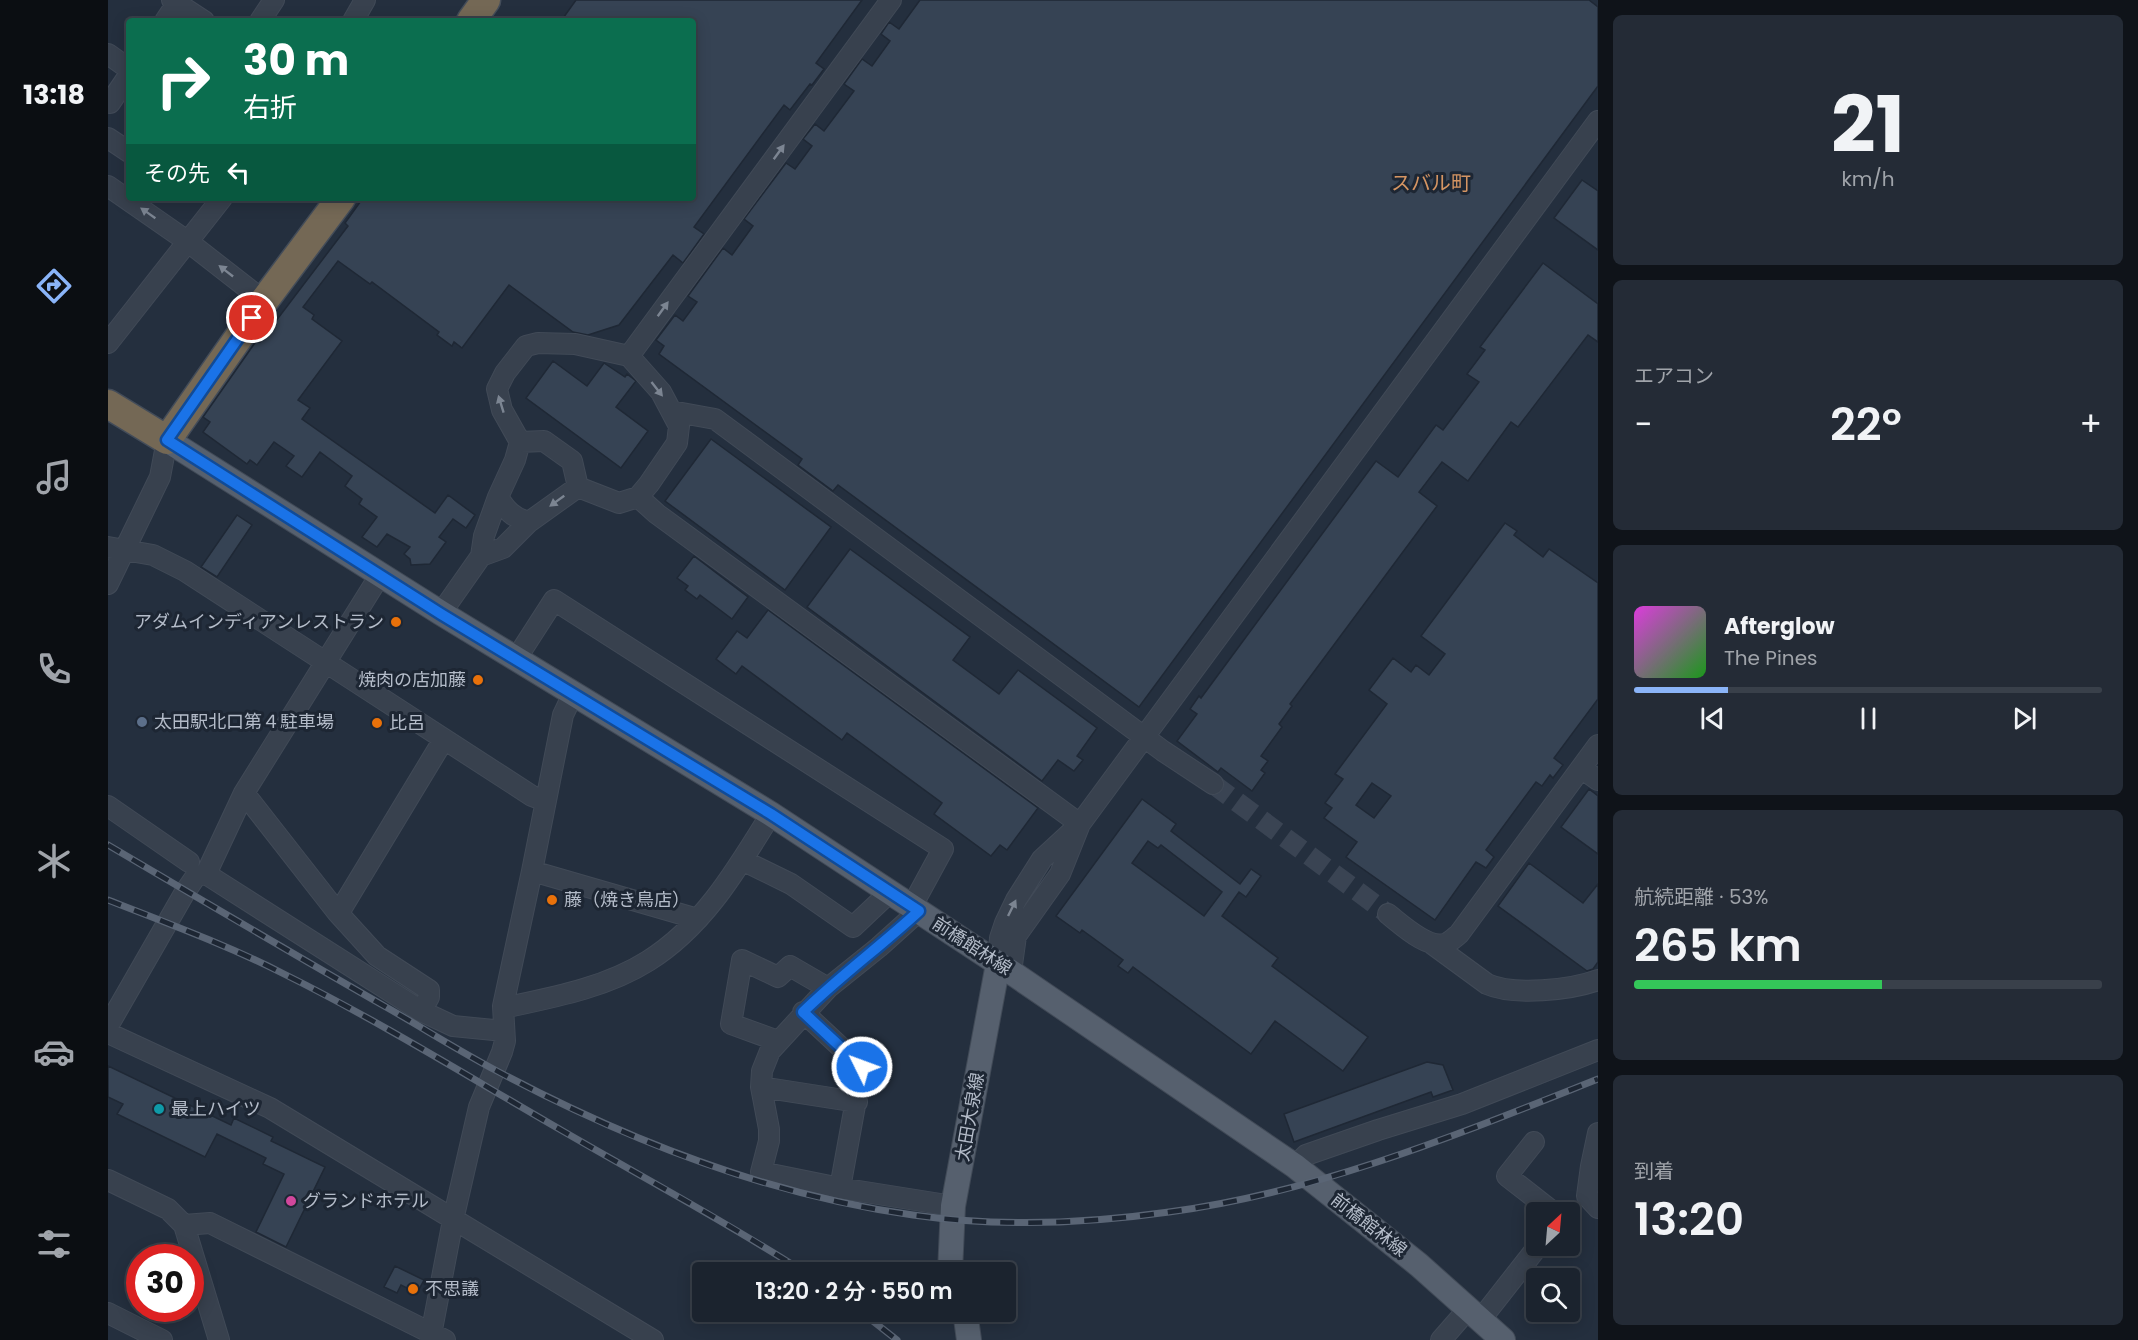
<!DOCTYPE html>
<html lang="ja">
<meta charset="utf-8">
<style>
:root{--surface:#1b232e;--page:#242b36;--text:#f1f3f6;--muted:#a0a4aa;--line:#39404a;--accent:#8ab4f8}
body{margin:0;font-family:Poppins,"Noto Sans JP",sans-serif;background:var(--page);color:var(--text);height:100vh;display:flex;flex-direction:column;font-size:22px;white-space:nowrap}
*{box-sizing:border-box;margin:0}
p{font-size:20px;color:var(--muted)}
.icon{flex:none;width:33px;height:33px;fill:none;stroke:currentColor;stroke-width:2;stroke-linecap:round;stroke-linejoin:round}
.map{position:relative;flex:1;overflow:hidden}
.panel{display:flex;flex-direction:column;gap:15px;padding:15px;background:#0f1319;width:540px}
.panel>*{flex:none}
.guide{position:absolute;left:18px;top:18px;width:570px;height:183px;border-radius:6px;box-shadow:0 3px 15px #0003,0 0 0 2px var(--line);background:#0b6e4f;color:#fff;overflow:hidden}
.needle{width:39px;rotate:26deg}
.fabs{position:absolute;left:1418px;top:1202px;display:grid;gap:12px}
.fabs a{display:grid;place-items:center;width:54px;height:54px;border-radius:6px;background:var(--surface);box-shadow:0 3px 15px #0003,0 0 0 2px var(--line);font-size:30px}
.speed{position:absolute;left:18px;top:1244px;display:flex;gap:12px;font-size:30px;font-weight:700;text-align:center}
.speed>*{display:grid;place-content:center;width:78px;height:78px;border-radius:50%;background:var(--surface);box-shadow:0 3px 15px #0003,0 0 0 2px var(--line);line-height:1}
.speed .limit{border:9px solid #d22;background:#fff;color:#111}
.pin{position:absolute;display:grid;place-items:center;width:51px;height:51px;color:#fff;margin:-26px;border:3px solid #fff;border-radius:50%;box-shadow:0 2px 6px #0007}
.me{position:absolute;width:66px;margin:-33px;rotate:312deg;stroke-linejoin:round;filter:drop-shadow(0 0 4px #0008)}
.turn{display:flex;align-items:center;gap:21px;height:126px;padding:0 18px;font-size:27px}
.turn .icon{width:78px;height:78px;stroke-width:2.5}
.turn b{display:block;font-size:42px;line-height:51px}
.then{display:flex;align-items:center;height:57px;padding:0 18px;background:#0003;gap:12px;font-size:22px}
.big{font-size:45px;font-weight:600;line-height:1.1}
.panel .card{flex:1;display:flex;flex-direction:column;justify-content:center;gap:9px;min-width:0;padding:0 21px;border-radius:9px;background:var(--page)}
.panel .dial{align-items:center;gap:0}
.dial b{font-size:78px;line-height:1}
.song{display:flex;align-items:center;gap:18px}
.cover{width:72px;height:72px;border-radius:9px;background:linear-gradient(135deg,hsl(300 70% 55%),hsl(120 70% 35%))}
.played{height:6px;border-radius:3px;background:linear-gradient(90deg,var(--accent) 20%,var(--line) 20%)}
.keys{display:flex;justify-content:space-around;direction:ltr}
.heat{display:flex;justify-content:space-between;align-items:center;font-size:33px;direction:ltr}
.charge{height:9px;border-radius:4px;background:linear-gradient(90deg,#34c759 53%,var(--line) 0)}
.trip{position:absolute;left:584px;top:1262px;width:324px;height:60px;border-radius:6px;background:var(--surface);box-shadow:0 3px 15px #0003,0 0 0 2px var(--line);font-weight:600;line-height:60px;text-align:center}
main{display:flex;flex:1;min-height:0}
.menu{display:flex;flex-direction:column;width:108px;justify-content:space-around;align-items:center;background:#0b0e12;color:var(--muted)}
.menu .icon{width:42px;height:42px}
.menu .selected{color:var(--accent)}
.menu b{font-size:27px;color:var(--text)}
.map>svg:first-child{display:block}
</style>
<main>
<nav class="menu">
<b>13:18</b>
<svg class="icon selected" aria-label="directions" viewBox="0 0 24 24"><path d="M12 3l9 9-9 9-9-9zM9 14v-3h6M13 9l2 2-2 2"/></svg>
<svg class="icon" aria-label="music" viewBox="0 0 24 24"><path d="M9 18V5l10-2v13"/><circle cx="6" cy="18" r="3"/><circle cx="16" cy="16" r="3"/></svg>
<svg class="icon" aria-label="phone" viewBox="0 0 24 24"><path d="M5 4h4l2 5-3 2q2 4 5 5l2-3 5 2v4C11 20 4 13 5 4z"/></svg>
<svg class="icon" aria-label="climate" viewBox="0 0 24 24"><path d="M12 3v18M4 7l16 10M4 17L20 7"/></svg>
<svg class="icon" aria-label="car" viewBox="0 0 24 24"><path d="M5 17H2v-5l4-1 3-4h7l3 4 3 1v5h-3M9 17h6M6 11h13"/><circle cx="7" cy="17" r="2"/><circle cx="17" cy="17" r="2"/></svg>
<svg class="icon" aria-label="filters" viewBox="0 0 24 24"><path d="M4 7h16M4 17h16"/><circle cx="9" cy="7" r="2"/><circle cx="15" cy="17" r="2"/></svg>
</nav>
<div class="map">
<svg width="1490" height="1340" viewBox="0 0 1490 1340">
<rect width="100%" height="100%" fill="#242f3e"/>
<!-- building -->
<path fill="#364354" stroke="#1f2835" stroke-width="1.5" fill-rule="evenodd" d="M 468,0 L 754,0 L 708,63 L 716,69 L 704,85 L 702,84 L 682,110 L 676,105 L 586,227 L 596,234 L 575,263 L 565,255 L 511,325 L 480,335 L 465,332 L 401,285 L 354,348 L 346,342 L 344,346 L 329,335 L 331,332 L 264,282 L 262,284 L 230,261 L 195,307 L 206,315 L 204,319 L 234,341 L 190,400 L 202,408 L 194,419 L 327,513 L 340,495 L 367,515 L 358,528 L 345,519 L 331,537 L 338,542 L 322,564 L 303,565 L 302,559 L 296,554 L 302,547 L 279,534 L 269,547 L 254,537 L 269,517 L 251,504 L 254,499 L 237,486 L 244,476 L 212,452 L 194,477 L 178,466 L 186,456 L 166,442 L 149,465 L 142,460 L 139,464 L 95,432 L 102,422 L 95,417 L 149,340 L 152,342 L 240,226 L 237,223 L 255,198 L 585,198 L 585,21 L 453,21 Z
M 812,0 L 1481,0 L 1490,7 L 1490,86 L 1031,707 L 730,485 L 725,491 L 690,465 L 694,459 L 551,354 L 556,346 L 548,340 L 567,315 L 575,321 L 589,302 L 580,296 L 615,248 L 624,255 L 645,226 L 636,219 L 678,163 L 687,169 L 704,146 L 695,139 L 707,124 L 716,131 L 746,91 L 736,84 L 754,59 L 764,66 L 782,41 L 773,34 L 781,22 L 791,29 Z
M 1474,180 L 1490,191 L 1490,250 L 1446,218 Z
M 1435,263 L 1490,304 L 1490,342 L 1480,335 L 1410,427 L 1403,422 L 1360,481 L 1334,462 L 1311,492 L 1329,506 L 1182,704 L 1184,706 L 1171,724 L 1174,727 L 1153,756 L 1160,761 L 1153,770 L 1157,773 L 1144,791 L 1113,768 L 1110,772 L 1069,741 L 1089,714 L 1082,709 L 1091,696 L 1093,698 L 1268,461 L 1290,477 L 1328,425 L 1335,430 L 1371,382 L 1359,374 L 1377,350 L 1372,347 Z
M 445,361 L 479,386 L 496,363 L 517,377 L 519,374 L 528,381 L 508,407 L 540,431 L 513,468 L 418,398 Z
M 603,439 L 723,527 L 677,590 L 557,501 Z
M 129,515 L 144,525 L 109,577 L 93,567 Z
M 1397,523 L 1409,531 L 1406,535 L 1435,557 L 1441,549 L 1490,583 L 1490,699 L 1446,758 L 1455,765 L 1445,778 L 1442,775 L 1434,786 L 1428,782 L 1378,850 L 1386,857 L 1378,868 L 1368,862 L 1327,920 L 1238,857 L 1249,842 L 1216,818 L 1224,808 L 1217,803 L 1235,779 L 1227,774 L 1279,704 L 1261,690 L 1285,658 L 1303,672 L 1308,665 L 1321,675 L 1337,654 L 1313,636 ZM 1264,783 L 1283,796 L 1266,818 L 1248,805 Z
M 742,549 L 862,637 L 845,660 L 891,694 L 910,670 L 989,728 L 969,756 L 975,760 L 966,771 L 950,760 L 934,781 L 699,607 Z
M 586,556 L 640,597 L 624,619 L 592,595 L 589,599 L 577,590 L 580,586 L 569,578 Z
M 660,610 L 930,808 L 899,850 L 892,845 L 883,856 L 826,814 L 834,803 L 739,733 L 734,740 L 634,666 L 628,674 L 608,659 L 629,631 L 639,638 Z
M 1481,789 L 1490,796 L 1490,854 L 1453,827 Z
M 1034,799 L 1068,824 L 1063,831 L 1132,884 L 1143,869 L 1153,876 L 1138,897 L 1131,892 L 1114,916 L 1170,958 L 1164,966 L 1260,1037 L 1235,1071 L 1167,1021 L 1143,1054 L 1025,967 L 1020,973 L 1010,966 L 1015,960 L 974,930 L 972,933 L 948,916 ZM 1040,841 L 1050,848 L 1053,845 L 1114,892 L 1096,916 L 1024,863 Z
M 1421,863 L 1475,903 L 1490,884 L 1490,962 L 1485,969 L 1479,971 L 1390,906 Z
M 1319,1062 L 1335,1065 L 1345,1090 L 1325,1097 L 1323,1092 L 1186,1142 L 1176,1114 Z
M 0,1066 L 123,1125 L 126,1118 L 165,1137 L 163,1141 L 217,1167 L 178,1247 L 148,1232 L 176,1174 L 155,1164 L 158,1158 L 109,1134 L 97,1157 L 9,1114 L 15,1104 L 0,1097 Z
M 287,1266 L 316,1280 L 309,1293 L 293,1285 L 289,1293 L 276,1287 Z"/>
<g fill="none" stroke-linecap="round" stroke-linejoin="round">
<!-- minor-tunnel -->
<path stroke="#3a4453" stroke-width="20" stroke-dasharray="20 10" stroke-linecap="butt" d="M 1105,784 L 1280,914"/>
<!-- minor casing -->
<g stroke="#414a57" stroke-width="22">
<path id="minor" d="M 64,0 L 96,21
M 57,21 L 69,3
M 152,21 L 166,0
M 245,21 L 257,0
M 0,54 L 21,69
M 0,101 L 2,103 L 21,75
M 0,138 L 21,152
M 0,186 L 79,241 L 156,301
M 0,343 L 114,198
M 521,356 L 783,0
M 563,411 L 607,419 L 1055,751 L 1105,784
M 412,442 L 436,441 L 464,461 L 470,487
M 390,497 C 398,510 405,518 421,522
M 530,497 L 549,514 L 972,824 L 934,859 L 908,900 L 897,923 L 892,938 L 890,964
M 0,547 L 45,555 L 77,571 L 424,796 L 437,801
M 272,575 L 136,793 L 229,912 L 269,956 L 321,990 L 321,997 L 313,1011
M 0,584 L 52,477 L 59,440
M 333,613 L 373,556 L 376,536 L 390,497 L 407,460 L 412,442 L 394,410 L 389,389 L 397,373 L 418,346 L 430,343 L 467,344 L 521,356 L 553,392 L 571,426 L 569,443 L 541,484 L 530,497 L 511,503 L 470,487 L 421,522 L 395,548 L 373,556
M 408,659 L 446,600 L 835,849 L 804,906
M 1473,768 L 1490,780
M 0,806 L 81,862
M 634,860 L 683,884 L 745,927 L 782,892
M 424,871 L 590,919
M 98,874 L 136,793
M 811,911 L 771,947 L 720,988 L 662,1051 L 654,1071 L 653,1087 L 661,1129 L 661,1141 L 653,1172 L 732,1188 L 845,1206
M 229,912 L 235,906 L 336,739
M 1280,914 C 1293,924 1321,951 1339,943 C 1343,941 1347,937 1351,934 L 1490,745
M 1323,943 L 1379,984 C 1406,996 1463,990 1490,980
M 903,972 L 908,936 L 952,874 L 972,824 L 1490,121
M 395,1006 L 400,1007 C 447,997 499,987 540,961 C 596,926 629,869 663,814
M 695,1012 L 754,1067 L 732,1188
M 0,1026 L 77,892 L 88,876 L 98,874 L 313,1011 L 345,1026 L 396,1031
M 0,1033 L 162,1108 L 545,1340
M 670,1041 L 623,1024 L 634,960 L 670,977 L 682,966 L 720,988
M 653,1087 L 749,1102
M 1426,1142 L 1399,1176 L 1445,1212
M 1187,1166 L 1198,1155 L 1270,1130 L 1354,1104 L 1490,1050
M 1483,1166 L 1490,1133
M 1490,1172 L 1483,1166 L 1479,1196 L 1490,1208
M 0,1180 L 60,1209 L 76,1225 L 111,1340
M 76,1225 L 102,1223 L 337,1340
M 0,1313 L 54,1340
M 1373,1319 L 1431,1245
M 322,1340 L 345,1220 L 371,1107 L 394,1052 L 397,1041 L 395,1006 L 424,871 L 455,715 L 465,694
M 1333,1340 L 1361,1308"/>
</g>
<!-- major casing -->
<g stroke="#414a57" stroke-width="26">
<path id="major" d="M 59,440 L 333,613 L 663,814 L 903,972 L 1187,1166 L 1311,1265 L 1395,1340
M 842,1272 L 845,1206 L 890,964
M 857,1311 L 861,1340"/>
</g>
<!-- highway casing -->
<g stroke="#434c59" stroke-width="31">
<path id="highway" d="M 363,21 L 378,0
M 0,404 L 59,440 L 156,301 L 233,198"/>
</g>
<!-- minor -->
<use href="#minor" stroke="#38414e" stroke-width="20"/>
<!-- major -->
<use href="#major" stroke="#56606e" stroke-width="24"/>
<!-- highway -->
<use href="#highway" stroke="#746855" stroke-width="28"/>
<!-- rail casing -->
<g stroke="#5a6575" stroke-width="7">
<path id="rail" d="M 0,845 C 92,899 185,954 278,1007 C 315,1028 351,1051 389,1071 C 519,1140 658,1195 805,1215 C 890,1227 976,1224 1061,1212 C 1211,1192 1351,1134 1490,1079
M 0,900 C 59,923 119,945 176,974 C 271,1021 361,1077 453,1130 C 534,1177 617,1221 696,1272
M 752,1311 L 789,1340"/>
</g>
<!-- rail -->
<use href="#rail" stroke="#1d2633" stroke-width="4.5" stroke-dasharray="14" stroke-linecap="butt"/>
</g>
<!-- one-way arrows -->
<defs><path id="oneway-solid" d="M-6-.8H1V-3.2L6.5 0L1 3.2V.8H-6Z" transform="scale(1.5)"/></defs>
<g fill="#7c8592">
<use href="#oneway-solid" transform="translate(671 152) rotate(-54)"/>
<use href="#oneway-solid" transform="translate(40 213) rotate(-145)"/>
<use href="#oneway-solid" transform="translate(118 271) rotate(-142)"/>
<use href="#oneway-solid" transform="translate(555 309) rotate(-54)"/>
<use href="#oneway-solid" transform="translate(549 389) rotate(52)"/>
<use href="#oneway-solid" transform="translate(393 404) rotate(-107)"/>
<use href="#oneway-solid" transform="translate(449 501) rotate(144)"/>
<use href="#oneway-solid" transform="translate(904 908) rotate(-64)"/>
</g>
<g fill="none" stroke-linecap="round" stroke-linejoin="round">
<!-- route casing -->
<g stroke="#114b97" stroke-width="15">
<path id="route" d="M 144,318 L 59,440 L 333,614 L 663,814 L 811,911 C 773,946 732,976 695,1012 L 754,1067"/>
</g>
<!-- route -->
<use href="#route" stroke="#1a73e8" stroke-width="10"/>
</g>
<!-- markers -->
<g fill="#e8710a" stroke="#1d2633" stroke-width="2">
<circle cx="288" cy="622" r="6"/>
<circle cx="370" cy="680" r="6"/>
<circle cx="269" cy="723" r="6"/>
<circle cx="444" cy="900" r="6"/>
<circle cx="305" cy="1289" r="6"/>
</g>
<circle fill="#5c6f8a" stroke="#1d2633" stroke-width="2" cx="34" cy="722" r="6"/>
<circle fill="#0f9aa8" stroke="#1d2633" stroke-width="2" cx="51" cy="1109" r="6"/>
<circle fill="#d1479c" stroke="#1d2633" stroke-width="2" cx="183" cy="1201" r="6"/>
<g text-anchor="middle" stroke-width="6" stroke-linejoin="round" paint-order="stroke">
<!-- poi labels -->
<g font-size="18" fill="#b4bcc9" stroke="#1d2633" text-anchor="start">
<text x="276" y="628" text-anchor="end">アダムインディアンレストラン</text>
<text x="358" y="686" text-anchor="end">焼肉の店加藤</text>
<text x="46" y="728">太田駅北口第４駐車場</text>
<text x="281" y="729">比呂</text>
<text x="456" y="906">藤（焼き鳥店）</text>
<text x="63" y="1115">最上ハイツ</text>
<text x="195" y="1207">グランドホテル</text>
<text x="317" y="1295">不思議</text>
</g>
<!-- street labels -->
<g font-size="18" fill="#b4bcc9" stroke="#1d2633">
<text transform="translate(864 946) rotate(33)" y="6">前橋館林線</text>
<text transform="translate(862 1117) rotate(-80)" y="6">太田大泉線</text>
<text transform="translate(1261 1225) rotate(38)" y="6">前橋館林線</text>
</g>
<!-- neighbourhood labels -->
<g font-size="20" fill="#d59563" stroke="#1d2633">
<text x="1323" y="190">スバル町</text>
</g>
</g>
</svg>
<div class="fabs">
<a><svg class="needle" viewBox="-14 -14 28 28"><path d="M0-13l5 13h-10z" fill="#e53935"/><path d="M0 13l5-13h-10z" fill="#a0a4aa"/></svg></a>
<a><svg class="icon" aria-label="search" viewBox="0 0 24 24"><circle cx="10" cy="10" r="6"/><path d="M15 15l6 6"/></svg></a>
</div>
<div class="speed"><div class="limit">30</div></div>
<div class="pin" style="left:144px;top:318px;background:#d93025"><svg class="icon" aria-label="arrive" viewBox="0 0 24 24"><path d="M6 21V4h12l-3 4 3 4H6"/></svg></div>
<svg class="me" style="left:754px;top:1067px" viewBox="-20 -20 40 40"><circle r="17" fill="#1a73e8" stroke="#fff" stroke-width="3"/><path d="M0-11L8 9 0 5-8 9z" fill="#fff"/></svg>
<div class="trip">13:20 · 2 分 · 550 m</div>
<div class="guide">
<div class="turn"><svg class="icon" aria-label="right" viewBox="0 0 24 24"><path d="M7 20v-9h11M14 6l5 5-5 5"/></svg><div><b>30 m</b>右折</div></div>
<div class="then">その先<svg class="icon" aria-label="left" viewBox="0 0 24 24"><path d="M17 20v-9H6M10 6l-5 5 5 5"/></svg></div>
</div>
</div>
<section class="panel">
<div class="card dial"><b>21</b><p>km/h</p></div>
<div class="card"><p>エアコン</p>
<div class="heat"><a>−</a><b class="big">22°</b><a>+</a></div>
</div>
<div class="card">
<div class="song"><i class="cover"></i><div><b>Afterglow</b><p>The Pines</p></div></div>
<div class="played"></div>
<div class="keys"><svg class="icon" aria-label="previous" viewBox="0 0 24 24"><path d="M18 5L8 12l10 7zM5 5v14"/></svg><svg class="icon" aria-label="pause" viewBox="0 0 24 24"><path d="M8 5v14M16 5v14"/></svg><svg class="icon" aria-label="next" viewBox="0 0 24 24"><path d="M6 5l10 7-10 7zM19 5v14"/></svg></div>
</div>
<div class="card"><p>航続距離 · 53%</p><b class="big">265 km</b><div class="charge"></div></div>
<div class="card"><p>到着</p><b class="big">13:20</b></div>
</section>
</main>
